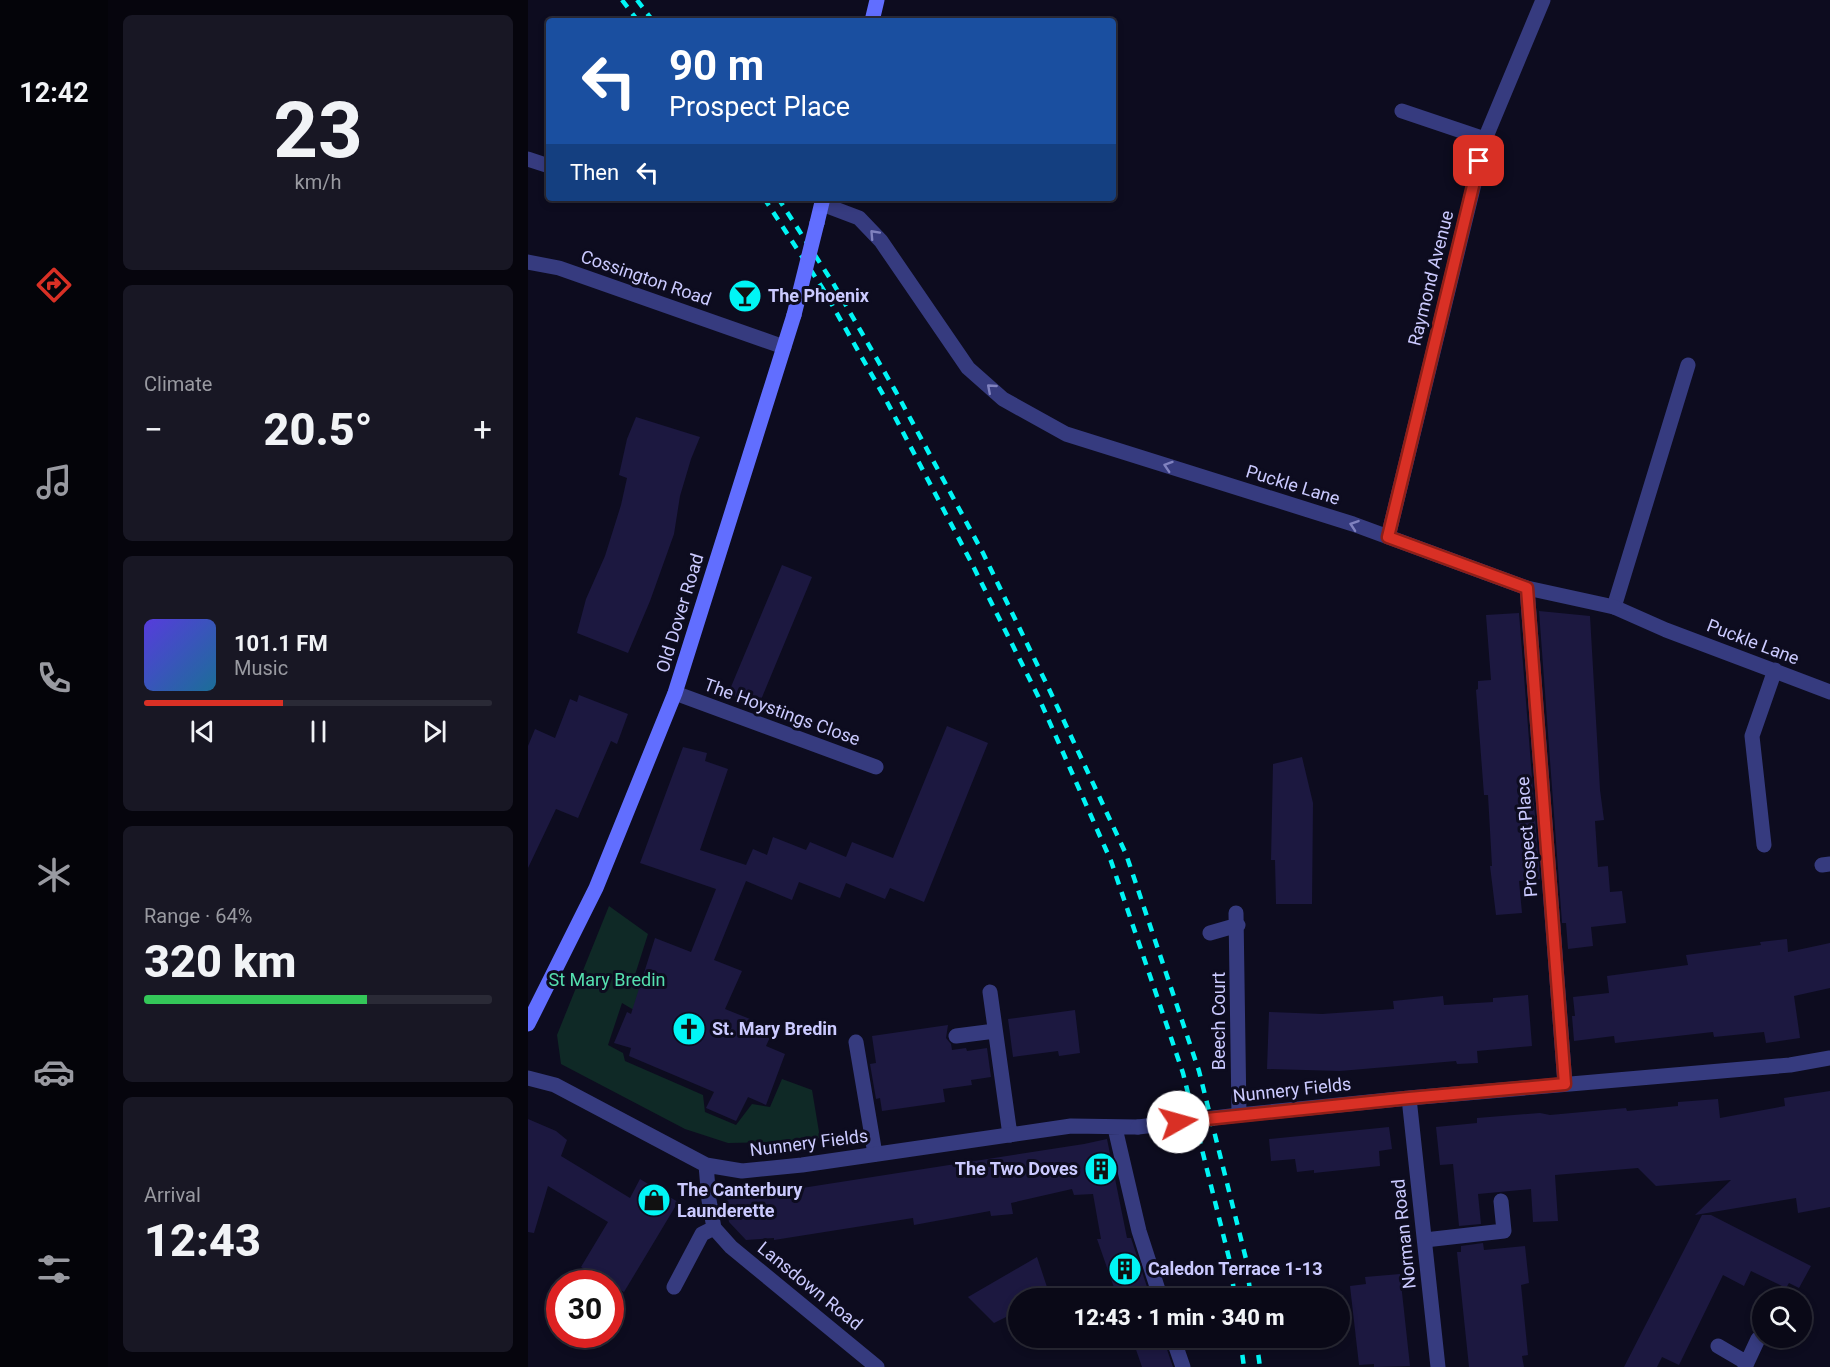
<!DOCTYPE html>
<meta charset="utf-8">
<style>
:root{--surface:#0a0917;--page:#181724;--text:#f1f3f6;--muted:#999aa1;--line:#2a2a36;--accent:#d93025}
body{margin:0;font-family:Roboto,sans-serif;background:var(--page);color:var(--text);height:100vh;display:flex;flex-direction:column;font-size:22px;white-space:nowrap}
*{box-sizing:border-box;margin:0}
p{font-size:20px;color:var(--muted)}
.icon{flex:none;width:33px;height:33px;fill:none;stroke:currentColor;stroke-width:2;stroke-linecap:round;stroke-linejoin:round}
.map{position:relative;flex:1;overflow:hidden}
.drawer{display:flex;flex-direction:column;gap:15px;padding:15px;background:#06050d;width:420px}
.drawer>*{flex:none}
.guide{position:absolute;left:18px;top:18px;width:570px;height:183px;border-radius:6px;box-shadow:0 3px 9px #0003,0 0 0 2px var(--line);background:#1a4fa0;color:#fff;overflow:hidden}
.fabs{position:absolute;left:1224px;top:1288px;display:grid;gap:12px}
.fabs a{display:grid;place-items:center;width:60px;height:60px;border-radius:50%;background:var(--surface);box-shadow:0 3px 9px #0003,0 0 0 2px var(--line);font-size:30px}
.speed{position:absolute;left:18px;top:1270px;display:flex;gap:12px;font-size:30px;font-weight:700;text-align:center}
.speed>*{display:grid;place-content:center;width:78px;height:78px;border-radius:50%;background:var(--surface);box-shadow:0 3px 9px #0003,0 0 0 2px var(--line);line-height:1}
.speed .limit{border:9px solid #d22;background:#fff;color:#111}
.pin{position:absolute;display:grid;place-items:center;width:51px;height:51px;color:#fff;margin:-26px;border-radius:12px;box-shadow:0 3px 9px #0006}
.me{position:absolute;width:66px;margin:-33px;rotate:83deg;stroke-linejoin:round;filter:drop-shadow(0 0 4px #0008)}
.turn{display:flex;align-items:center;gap:21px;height:126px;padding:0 24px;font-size:27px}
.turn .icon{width:78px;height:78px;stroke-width:2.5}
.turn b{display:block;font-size:42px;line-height:51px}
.then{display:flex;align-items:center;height:57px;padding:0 24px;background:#0003;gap:12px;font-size:22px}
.big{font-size:45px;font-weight:800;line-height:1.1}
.drawer .tile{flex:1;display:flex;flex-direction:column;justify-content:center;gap:9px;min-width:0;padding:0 21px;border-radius:9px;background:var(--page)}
.drawer .dial{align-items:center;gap:0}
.dial b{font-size:78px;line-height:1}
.song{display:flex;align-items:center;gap:18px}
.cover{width:72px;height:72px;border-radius:9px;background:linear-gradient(135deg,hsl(250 70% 55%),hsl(200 70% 35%))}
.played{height:6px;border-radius:3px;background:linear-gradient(90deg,var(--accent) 40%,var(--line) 40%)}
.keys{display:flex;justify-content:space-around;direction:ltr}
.heat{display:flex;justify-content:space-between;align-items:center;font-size:33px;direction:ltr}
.charge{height:9px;border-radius:4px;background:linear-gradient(90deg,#34c759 64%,var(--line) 0)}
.trip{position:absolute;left:480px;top:1288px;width:342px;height:60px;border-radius:30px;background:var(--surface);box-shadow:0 3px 9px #0003,0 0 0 2px var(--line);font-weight:800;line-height:60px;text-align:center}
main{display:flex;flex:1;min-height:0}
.tab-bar{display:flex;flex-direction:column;width:108px;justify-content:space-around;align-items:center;background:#040409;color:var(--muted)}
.tab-bar .icon{width:42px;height:42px}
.tab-bar .selected{color:var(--accent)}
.tab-bar b{font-size:27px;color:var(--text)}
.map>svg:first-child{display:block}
</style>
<main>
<nav class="tab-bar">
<b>12:42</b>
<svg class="icon selected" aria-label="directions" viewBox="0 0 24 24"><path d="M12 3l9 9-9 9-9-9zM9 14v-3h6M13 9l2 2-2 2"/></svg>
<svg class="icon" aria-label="music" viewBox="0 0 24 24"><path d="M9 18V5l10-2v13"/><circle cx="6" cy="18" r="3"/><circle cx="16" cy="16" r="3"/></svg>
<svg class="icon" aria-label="phone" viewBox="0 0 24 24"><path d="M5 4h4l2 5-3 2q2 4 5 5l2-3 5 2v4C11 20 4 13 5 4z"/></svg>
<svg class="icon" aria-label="climate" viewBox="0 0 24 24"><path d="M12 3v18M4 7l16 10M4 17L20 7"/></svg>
<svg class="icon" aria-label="car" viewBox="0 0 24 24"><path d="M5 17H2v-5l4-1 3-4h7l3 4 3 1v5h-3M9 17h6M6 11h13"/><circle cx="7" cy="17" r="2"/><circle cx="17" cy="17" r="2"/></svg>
<svg class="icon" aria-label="filters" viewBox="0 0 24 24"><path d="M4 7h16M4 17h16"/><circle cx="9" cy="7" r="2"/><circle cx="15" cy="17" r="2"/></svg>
</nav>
<section class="drawer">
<div class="tile dial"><b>23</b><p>km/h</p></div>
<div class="tile"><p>Climate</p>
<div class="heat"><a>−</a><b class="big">20.5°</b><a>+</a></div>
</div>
<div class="tile">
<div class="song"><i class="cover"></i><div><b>101.1 FM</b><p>Music</p></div></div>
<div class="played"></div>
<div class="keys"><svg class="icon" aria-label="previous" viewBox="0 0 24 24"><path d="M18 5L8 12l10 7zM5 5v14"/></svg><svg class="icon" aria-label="pause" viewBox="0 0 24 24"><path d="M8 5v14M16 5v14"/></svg><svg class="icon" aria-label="next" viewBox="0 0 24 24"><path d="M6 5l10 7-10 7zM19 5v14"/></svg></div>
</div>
<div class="tile"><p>Range · 64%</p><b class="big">320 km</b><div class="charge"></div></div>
<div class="tile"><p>Arrival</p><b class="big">12:43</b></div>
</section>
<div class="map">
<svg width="1302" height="1367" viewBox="0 0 1302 1367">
<rect width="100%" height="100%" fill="#0d0c1f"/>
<!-- green -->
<path fill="#0f2926" d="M 81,906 L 120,934 L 106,978 L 122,988 L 111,1013 L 94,1003 L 80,1045 L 95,1053 L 97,1061 L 175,1095 L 177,1112 L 208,1125 L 224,1104 L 242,1107 L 254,1079 L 284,1090 L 292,1138 L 243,1142 L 200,1143 L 157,1129 L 33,1064 L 29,1035 Z"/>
<!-- building -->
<path fill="#1c1840" d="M 108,417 L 172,437 L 163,459 L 152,496 L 146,534 L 122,601 L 100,653 L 49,633 L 58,599 L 77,556 L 93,505 L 99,478 L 91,475 L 99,439 Z
M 254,565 L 284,577 L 230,707 L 200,694 Z
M 1011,611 L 1062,616 L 1072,790 L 1076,820 L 1067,821 L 1070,867 L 1080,866 L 1082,892 L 1094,891 L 1098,923 L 1063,927 L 1065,946 L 1040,949 L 1038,923 L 1034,923 Z
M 991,613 L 1012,879 L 991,881 L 994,913 L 968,915 L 962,866 L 964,866 L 960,795 L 956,795 L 948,690 L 950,689 L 950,681 L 963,680 L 958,615 Z
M 51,695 L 100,714 L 89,744 L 83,741 L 50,818 L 28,809 L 0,868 L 0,746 L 7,729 L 27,738 L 42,699 L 49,702 Z
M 419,726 L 460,743 L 396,902 L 362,888 L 357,899 L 318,883 L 312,898 L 271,882 L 264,900 L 218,881 L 186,960 L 214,971 L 197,1009 L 222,1019 L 219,1024 L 243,1035 L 238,1046 L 257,1054 L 238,1105 L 220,1097 L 208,1121 L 178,1108 L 186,1092 L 101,1056 L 103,1048 L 86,1043 L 99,1012 L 103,1014 L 127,938 L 163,952 L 188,889 L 112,863 L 155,747 L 179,753 L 177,761 L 200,769 L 172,850 L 218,865 L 225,849 L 239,855 L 245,837 L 278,850 L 282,842 L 318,857 L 324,842 L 365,858 Z
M 774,757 L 785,803 L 784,904 L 748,904 L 747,860 L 743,860 L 745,764 Z
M 1259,939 L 1260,952 L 1302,943 L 1302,988 L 1266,996 L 1272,1038 L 1238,1043 L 1236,1032 L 1186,1037 L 1185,1032 L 1087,1043 L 1086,1036 L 1046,1041 L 1044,1016 L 1047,1016 L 1045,997 L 1081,993 L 1079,976 L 1160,965 L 1158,955 L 1233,945 L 1232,942 Z
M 1000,995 L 1004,1046 L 949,1051 L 950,1063 L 929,1064 L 928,1061 L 812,1071 L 739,1069 L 741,1012 L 794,1014 L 866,1009 L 865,1001 L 915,996 L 916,1005 L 965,1002 L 965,998 Z
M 547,1010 L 552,1053 L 531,1056 L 530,1051 L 485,1057 L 480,1019 Z
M 420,1025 L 418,1038 L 423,1044 L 424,1050 L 438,1048 L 439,1051 L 459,1048 L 463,1077 L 443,1080 L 444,1085 L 415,1089 L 417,1102 L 354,1111 L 352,1098 L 348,1099 L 342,1064 L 348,1063 L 344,1036 Z
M 1302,1091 L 1302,1207 L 1270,1213 L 1268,1198 L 1167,1215 L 1203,1180 L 1128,1186 L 1110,1168 L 1027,1175 L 1030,1221 L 1005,1222 L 1003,1189 L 950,1194 L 953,1224 L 931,1226 L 925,1164 L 912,1165 L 908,1127 L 949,1123 L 949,1118 L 1012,1113 L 1022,1115 L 1098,1108 L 1099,1111 L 1150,1106 L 1150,1102 L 1190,1099 L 1192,1118 L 1257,1106 L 1256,1098 Z
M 0,1119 L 28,1131 L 39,1140 L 33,1156 L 102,1198 L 112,1179 L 150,1202 L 96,1292 L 53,1267 L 80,1222 L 20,1186 L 6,1233 L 0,1232 Z
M 861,1127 L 864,1149 L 851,1151 L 852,1166 L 786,1173 L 786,1170 L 769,1172 L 767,1159 L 743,1161 L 741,1139 Z
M 579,1139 L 599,1238 L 603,1238 L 623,1299 L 590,1299 L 569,1239 L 573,1239 L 565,1194 L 546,1195 L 544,1189 L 483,1203 L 485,1214 L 463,1216 L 462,1211 L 386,1225 L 385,1218 L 246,1240 L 246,1238 L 218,1240 L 201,1222 L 197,1200 L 556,1144 Z
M 1174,1215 L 1183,1215 L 1283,1266 L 1271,1288 L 1261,1283 L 1258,1288 L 1223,1271 L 1216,1286 L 1195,1275 L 1151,1365 L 1134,1357 L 1129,1367 L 1096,1367 Z
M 955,1243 L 956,1250 L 997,1246 L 1001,1283 L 993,1285 L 1000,1355 L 994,1356 L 996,1367 L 941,1367 L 929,1252 L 933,1252 L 933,1246 Z
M 509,1257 L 520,1290 L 505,1299 L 490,1299 L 490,1311 L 466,1323 L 440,1297 Z
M 872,1274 L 882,1366 L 846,1367 L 846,1364 L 831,1365 L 822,1286 L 838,1284 L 837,1277 Z
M 604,1338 L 635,1338 L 645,1367 L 614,1367 Z"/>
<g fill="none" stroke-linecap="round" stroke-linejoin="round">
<!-- lane -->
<path stroke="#363b7f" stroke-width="15" d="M 874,111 L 957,139
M 0,159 L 21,166
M 1086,607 L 1160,365
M 462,992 L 482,1135
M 428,1036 L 467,1031
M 328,1042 L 347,1154
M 897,1240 L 976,1231 L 973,1201"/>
<!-- street -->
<path stroke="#363b7f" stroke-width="15" d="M 294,204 L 331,218 L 353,241 L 440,368 L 475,399 L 538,434 L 825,524 L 999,588 L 1086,607 L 1138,630 L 1302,692
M 0,262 L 31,268 L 256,347
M 860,537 L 957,139 L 1015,0
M 999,588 L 1037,1084
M 147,693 L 348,767
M 1236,845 L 1224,736 L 1247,670
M 1294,865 L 1302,864
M 708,913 L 711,1115 L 881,1098 L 1262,1065 L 1302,1058
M 682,933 L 710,925
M 0,1078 L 27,1085 L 178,1165 L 214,1171 L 274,1165 L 543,1126 L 610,1127
M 881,1098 L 910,1367
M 587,1128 L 611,1231 L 633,1299
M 178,1165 L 181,1200 L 186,1228 L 203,1247 L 349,1367
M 146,1287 L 174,1234 L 186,1228
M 645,1338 L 655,1367
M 1190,1346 L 1219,1363
M 1217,1367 L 1230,1339"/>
<!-- secondary -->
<path stroke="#616eff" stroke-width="15" d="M 344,21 L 349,0
M 289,223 L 295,198
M 0,1024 L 68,888 L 147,693 L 266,315"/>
<!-- rail -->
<path stroke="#00f5f5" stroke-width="4.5" stroke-dasharray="9 8" stroke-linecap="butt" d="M 94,0 L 110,21
M 109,0 L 125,21
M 236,198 L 295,289 L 357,398 L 442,560 L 510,696 L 583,861 L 655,1073 L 702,1262 L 707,1299
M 250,198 L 305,283 L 368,392 L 455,553 L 521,689 L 598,854 L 671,1071 L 718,1259 L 723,1299
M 712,1338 L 716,1367
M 728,1338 L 732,1367"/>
<!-- street-bridge -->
<path stroke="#363b7f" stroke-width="15" d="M 610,1127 L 711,1115"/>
<!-- secondary-bridge -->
<path stroke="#616eff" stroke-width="15" d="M 266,315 L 289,223"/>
</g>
<!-- one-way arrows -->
<defs><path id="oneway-chevron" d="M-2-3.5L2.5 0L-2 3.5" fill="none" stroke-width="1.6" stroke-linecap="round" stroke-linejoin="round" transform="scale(1.5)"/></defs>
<g stroke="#8082bf">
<use href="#oneway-chevron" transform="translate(346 234) rotate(-133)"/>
<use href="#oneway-chevron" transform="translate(463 388) rotate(-139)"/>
<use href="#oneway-chevron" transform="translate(640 466) rotate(-162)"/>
<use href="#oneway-chevron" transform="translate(826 525) rotate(-161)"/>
</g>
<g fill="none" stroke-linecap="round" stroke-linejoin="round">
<!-- route casing -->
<g stroke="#8d1f18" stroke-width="15">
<path id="route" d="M 650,1122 L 881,1098 L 1037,1084 L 999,588 L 860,537 L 951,161"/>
</g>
<!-- route -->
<use href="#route" stroke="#d93025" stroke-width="10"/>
</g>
<!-- icons -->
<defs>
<g id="bar-disc" transform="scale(1.725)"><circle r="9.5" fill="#00f5f5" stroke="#0d0c1f"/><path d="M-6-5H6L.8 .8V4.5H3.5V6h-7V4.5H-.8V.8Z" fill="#111"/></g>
<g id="church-disc" transform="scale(1.725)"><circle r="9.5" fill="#00f5f5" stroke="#0d0c1f"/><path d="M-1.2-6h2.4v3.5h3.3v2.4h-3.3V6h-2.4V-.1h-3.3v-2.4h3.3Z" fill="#111"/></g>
<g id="building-disc" transform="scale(1.725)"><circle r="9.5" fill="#00f5f5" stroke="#0d0c1f"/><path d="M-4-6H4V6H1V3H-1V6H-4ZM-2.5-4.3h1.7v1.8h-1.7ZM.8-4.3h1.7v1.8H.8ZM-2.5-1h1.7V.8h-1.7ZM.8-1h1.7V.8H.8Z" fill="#111"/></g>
<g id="shop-disc" transform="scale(1.725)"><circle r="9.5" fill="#00f5f5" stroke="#0d0c1f"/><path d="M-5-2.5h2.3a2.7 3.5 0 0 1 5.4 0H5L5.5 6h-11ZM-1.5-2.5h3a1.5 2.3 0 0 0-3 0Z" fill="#111"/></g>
</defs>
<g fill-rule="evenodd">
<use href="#bar-disc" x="217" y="296"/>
<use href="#church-disc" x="161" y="1029"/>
<use href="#building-disc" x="573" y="1169"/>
<use href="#shop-disc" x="126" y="1200"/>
<use href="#building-disc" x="597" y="1269"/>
</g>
<g text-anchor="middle" stroke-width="6" stroke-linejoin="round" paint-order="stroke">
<!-- street labels -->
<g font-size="18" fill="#cbcaff" stroke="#0d0c1f">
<text transform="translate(118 278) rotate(19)" y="6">Cossington Road</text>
<text transform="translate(903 278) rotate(-76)" y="6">Raymond Avenue</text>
<text transform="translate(765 485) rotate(17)" y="6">Puckle Lane</text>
<text transform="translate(152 613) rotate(-73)" y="6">Old Dover Road</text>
<text transform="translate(1225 642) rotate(21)" y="6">Puckle Lane</text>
<text transform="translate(254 712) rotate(20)" y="6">The Hoystings Close</text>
<text transform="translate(999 837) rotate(-94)" y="6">Prospect Place</text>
<text transform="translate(691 1021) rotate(-90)" y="6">Beech Court</text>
<text transform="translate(764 1090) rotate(-6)" y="6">Nunnery Fields</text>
<text transform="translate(281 1143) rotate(-7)" y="6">Nunnery Fields</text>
<text transform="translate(876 1234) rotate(-96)" y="6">Norman Road</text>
<text transform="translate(282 1286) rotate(39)" y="6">Lansdown Road</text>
</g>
<!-- poi labels -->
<g font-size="18" font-weight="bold" fill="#cbcaff" stroke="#0d0c1f" text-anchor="start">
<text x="240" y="302">The Phoenix</text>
<text x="184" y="1035">St. Mary Bredin</text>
<text x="550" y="1175" text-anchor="end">The Two Doves</text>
<text x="149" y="1196">The Canterbury<tspan x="149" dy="21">Launderette</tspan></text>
<text x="620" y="1275">Caledon Terrace 1-13</text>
</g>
<!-- park labels -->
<g font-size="18" fill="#55e0af" stroke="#0d0c1f">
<text x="79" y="986">St Mary Bredin</text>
</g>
</g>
</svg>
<div class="fabs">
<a><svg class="icon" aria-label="search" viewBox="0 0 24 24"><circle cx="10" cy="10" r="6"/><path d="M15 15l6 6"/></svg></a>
</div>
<div class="speed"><div class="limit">30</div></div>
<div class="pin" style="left:951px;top:161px;background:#d93025"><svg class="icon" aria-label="arrive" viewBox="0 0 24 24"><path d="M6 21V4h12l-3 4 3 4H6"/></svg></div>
<svg class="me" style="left:650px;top:1122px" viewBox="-20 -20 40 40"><circle r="19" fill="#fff"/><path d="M0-13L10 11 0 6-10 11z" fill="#d93025"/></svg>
<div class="trip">12:43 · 1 min · 340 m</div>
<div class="guide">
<div class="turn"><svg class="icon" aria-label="left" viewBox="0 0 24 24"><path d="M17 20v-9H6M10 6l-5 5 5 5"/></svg><div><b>90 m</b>Prospect Place</div></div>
<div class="then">Then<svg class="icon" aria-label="left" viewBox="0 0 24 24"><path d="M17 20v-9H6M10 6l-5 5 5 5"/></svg></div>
</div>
</div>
</main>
